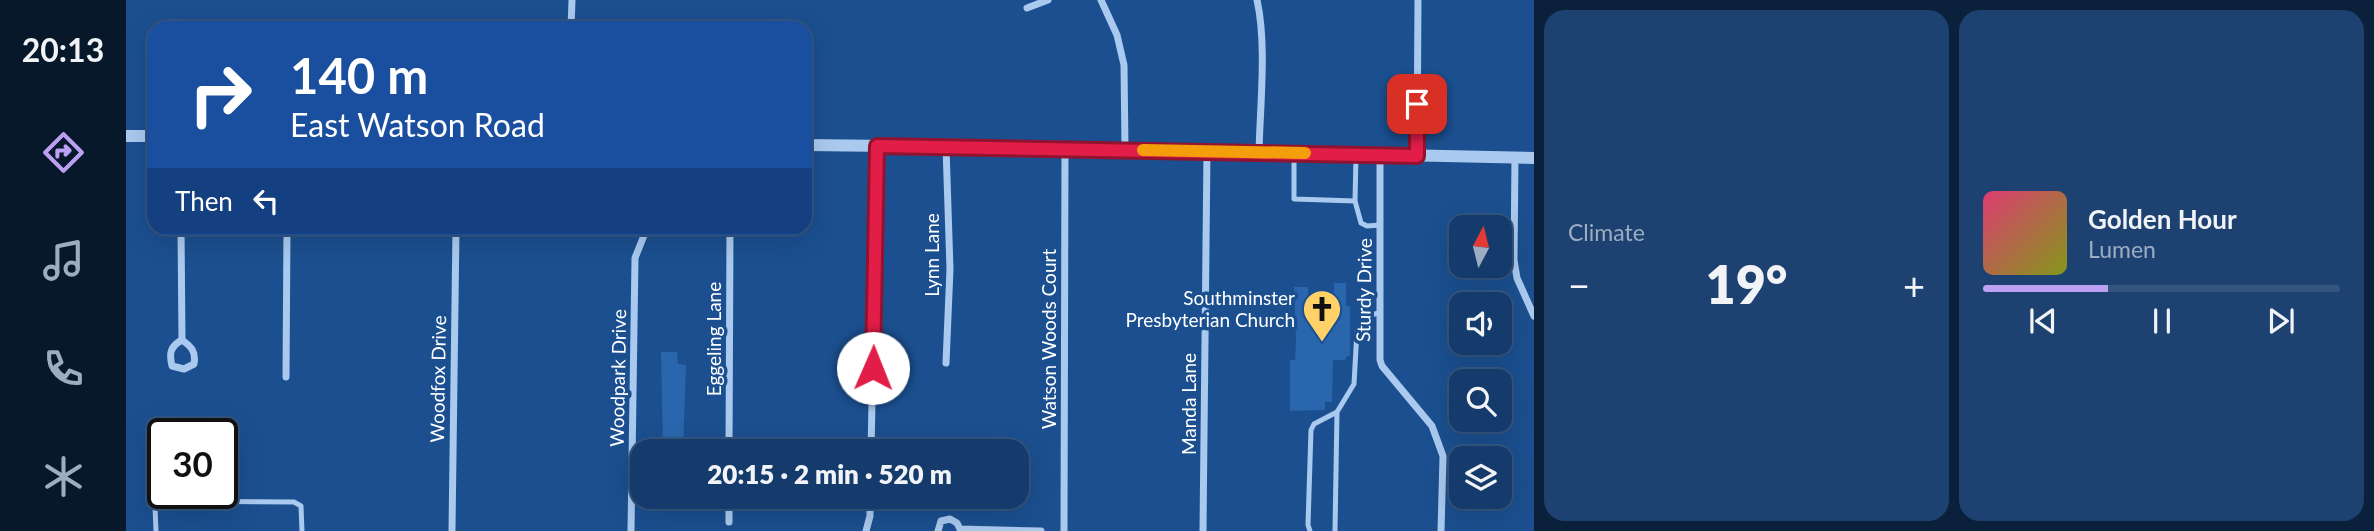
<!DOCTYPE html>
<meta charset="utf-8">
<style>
:root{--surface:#143b6b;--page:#1d4271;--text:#f1f3f6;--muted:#9dadc1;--line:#33557e;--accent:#bca0f2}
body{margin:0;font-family:Lato,sans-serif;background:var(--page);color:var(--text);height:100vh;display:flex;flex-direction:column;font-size:26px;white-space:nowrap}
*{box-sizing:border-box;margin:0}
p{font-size:23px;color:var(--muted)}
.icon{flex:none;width:38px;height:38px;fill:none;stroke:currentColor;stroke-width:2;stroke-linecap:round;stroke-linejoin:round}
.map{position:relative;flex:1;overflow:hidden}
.side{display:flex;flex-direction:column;gap:10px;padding:10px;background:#0b203b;width:840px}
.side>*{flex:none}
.guide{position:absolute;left:21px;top:21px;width:665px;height:214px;border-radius:21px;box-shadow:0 7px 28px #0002,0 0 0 2px var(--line);background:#1a4fa0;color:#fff;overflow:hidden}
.needle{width:46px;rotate:7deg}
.tools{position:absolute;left:1323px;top:215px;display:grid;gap:14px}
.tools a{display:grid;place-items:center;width:63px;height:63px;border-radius:14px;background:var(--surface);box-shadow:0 7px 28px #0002,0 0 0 2px var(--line);font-size:35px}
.speed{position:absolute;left:21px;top:418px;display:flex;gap:14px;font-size:35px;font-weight:700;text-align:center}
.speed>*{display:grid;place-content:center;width:91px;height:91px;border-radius:50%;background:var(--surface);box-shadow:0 7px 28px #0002,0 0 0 2px var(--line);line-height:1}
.speed .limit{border:4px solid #111;border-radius:10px;background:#fff;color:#111}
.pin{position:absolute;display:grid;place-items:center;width:60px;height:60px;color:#fff;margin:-30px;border-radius:14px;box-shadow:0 4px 10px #0006}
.me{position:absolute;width:77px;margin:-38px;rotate:1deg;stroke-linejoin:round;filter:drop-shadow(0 0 5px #0008)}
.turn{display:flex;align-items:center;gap:24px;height:147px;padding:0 28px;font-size:32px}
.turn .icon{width:91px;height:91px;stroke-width:2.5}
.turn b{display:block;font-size:49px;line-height:60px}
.then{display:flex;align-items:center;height:66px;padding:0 28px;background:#0003;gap:14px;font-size:26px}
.big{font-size:52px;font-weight:800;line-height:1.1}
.side .widget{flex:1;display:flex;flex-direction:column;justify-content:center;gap:10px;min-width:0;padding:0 24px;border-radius:21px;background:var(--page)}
.song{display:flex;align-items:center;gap:21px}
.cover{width:84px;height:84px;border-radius:10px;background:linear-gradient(135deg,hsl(340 70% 55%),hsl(70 70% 35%))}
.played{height:7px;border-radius:4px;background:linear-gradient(90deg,var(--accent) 35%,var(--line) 35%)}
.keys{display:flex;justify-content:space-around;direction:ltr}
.heat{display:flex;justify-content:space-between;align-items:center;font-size:38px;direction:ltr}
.side .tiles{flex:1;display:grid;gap:10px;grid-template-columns:repeat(2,1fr)}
.trip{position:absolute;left:504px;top:439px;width:399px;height:70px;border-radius:21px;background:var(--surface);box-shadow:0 7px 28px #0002,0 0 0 2px var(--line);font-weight:800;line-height:70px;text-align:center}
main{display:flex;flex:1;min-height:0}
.tab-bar{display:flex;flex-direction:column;width:126px;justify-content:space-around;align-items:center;background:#08182b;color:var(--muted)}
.tab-bar .icon{width:49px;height:49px}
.tab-bar .current{color:var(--accent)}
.tab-bar b{font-size:32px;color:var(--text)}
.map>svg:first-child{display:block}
</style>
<main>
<nav class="tab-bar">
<b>20:13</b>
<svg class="icon current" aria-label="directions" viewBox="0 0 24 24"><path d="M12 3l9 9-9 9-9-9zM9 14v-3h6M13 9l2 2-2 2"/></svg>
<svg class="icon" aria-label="music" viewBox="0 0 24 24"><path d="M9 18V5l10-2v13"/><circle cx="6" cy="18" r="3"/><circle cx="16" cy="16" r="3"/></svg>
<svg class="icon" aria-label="phone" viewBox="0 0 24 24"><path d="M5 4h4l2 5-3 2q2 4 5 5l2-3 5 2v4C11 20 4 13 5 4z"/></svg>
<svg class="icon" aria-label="climate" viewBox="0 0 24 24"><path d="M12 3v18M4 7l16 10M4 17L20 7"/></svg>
</nav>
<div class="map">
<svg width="1408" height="531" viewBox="0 0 1408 531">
<rect width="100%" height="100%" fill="#1b4f8f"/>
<!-- building -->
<path fill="#2a66ad" d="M 1208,283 L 1220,283 L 1220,306 L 1224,306 L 1224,356 L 1221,356 L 1219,360 L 1207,360 L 1206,402 L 1199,402 L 1199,410 L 1164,411 L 1164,360 L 1169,360 L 1170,341 L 1168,287 L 1182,287 L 1182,303 L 1208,305 Z
M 535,352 L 551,352 L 552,364 L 560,365 L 557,452 L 537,452 Z"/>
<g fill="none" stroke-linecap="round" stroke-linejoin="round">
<!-- service -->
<path stroke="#a9c9ee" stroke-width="5" d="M 1168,153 L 1168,199 L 1229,201 L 1230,156
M 1229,201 L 1235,223 L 1241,226 L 1254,225
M 30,531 L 29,507 L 34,501 L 168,502 L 175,506 L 176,531
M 1184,531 L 1182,525 L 1185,430 L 1188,424 L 1211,412 L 1228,384 L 1231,330 L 1241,316 L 1253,313
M 1209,531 L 1211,412"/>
<!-- minor -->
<path stroke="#a9c9ee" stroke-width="7" d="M 975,0 L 991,35 L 998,65 L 999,149
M 1131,0 C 1141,44 1134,106 1133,152
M 901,8 L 922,0
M 445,28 L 446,0
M 820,147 L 824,269 L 820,363
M 1254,155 L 1254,360 L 1256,366 L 1306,426 L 1317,456 L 1315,531
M 1291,156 L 1292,0
M 1389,157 L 1388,260 L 1391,278 L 1408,316
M 55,228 L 56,340
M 56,340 C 66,347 70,352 68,364 L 58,369 L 46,366 C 43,354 44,346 56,340 Z
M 160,377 L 161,228
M 603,452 L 604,228
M 745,452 L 751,146
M 603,522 L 603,497
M 834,529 L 915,531
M 326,531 L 330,228
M 505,531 L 509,258 L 521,228
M 740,531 L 744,516 L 744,497
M 812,531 L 815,521 L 824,519 L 831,523 L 834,529
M 938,531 L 939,148
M 1077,531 L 1081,151"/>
<!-- tertiary -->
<path stroke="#a9c9ee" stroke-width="12" d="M 0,136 L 28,136
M 679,145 L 939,148 L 1408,158"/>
</g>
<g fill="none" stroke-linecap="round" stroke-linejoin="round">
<!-- route casing -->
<g stroke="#92132f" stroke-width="18">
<path id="route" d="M 747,368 L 751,146 L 1291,156 L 1291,104"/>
</g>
<!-- route -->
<use href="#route" stroke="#e11d48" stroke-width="12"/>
<!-- slow -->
<path stroke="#f59e0b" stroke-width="12" d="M 1017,150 L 1179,153"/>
</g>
<!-- icons -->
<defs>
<g id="church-pin" transform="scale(2.0125)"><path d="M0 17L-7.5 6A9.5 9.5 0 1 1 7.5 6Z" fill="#ffd166" stroke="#1b4f8f"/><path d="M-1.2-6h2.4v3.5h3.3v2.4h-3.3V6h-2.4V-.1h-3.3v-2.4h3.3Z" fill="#111"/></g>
</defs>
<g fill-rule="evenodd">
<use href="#church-pin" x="1196" y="309"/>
</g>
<g text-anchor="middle" stroke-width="7" stroke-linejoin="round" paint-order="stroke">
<!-- street labels -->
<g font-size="19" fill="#fff" stroke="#1b4f8f">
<text transform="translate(806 255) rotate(-90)" y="7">Lynn Lane</text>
<text transform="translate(1238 290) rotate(-89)" y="7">Sturdy Drive</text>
<text transform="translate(588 339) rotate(-90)" y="7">Eggeling Lane</text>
<text transform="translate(923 339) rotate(-90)" y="7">Watson Woods Court</text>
<text transform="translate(492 378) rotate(-89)" y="7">Woodpark Drive</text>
<text transform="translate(312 379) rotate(-89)" y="7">Woodfox Drive</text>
<text transform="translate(1063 404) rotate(-90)" y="7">Manda Lane</text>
</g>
<!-- poi labels -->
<g font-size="19" fill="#fff" stroke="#1b4f8f" text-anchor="end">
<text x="1169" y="305">Southminster<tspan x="1169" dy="22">Presbyterian Church</tspan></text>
</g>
</g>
</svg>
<div class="tools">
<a><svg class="needle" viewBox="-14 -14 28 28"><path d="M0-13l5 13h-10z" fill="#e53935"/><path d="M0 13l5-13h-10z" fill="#9dadc1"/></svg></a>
<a><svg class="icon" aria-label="sound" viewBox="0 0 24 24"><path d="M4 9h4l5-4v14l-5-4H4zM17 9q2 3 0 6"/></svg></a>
<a><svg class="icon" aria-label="search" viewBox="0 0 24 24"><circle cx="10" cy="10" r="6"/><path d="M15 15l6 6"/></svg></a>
<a><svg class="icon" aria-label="layers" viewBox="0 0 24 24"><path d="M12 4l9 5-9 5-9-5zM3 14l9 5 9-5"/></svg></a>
</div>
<div class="speed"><div class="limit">30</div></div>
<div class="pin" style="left:1291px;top:104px;background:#d93025"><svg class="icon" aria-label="arrive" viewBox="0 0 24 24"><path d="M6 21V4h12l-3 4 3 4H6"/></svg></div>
<svg class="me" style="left:747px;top:368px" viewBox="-20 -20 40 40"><circle r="19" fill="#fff"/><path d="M0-13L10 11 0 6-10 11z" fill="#e11d48"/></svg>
<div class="trip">20:15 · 2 min · 520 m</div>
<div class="guide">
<div class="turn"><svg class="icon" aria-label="right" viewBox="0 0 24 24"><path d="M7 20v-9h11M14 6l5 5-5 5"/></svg><div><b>140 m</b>East Watson Road</div></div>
<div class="then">Then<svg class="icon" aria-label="left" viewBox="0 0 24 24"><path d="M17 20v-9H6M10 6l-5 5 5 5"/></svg></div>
</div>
</div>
<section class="side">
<div class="tiles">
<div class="widget"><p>Climate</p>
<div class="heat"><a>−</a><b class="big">19°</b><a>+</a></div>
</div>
<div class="widget">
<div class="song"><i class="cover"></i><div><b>Golden Hour</b><p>Lumen</p></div></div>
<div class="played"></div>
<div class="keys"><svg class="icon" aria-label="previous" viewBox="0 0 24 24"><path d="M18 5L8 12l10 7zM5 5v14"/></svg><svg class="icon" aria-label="pause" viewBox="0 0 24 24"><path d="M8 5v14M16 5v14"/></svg><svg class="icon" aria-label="next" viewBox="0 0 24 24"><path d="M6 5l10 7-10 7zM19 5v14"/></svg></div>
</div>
</div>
</section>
</main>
